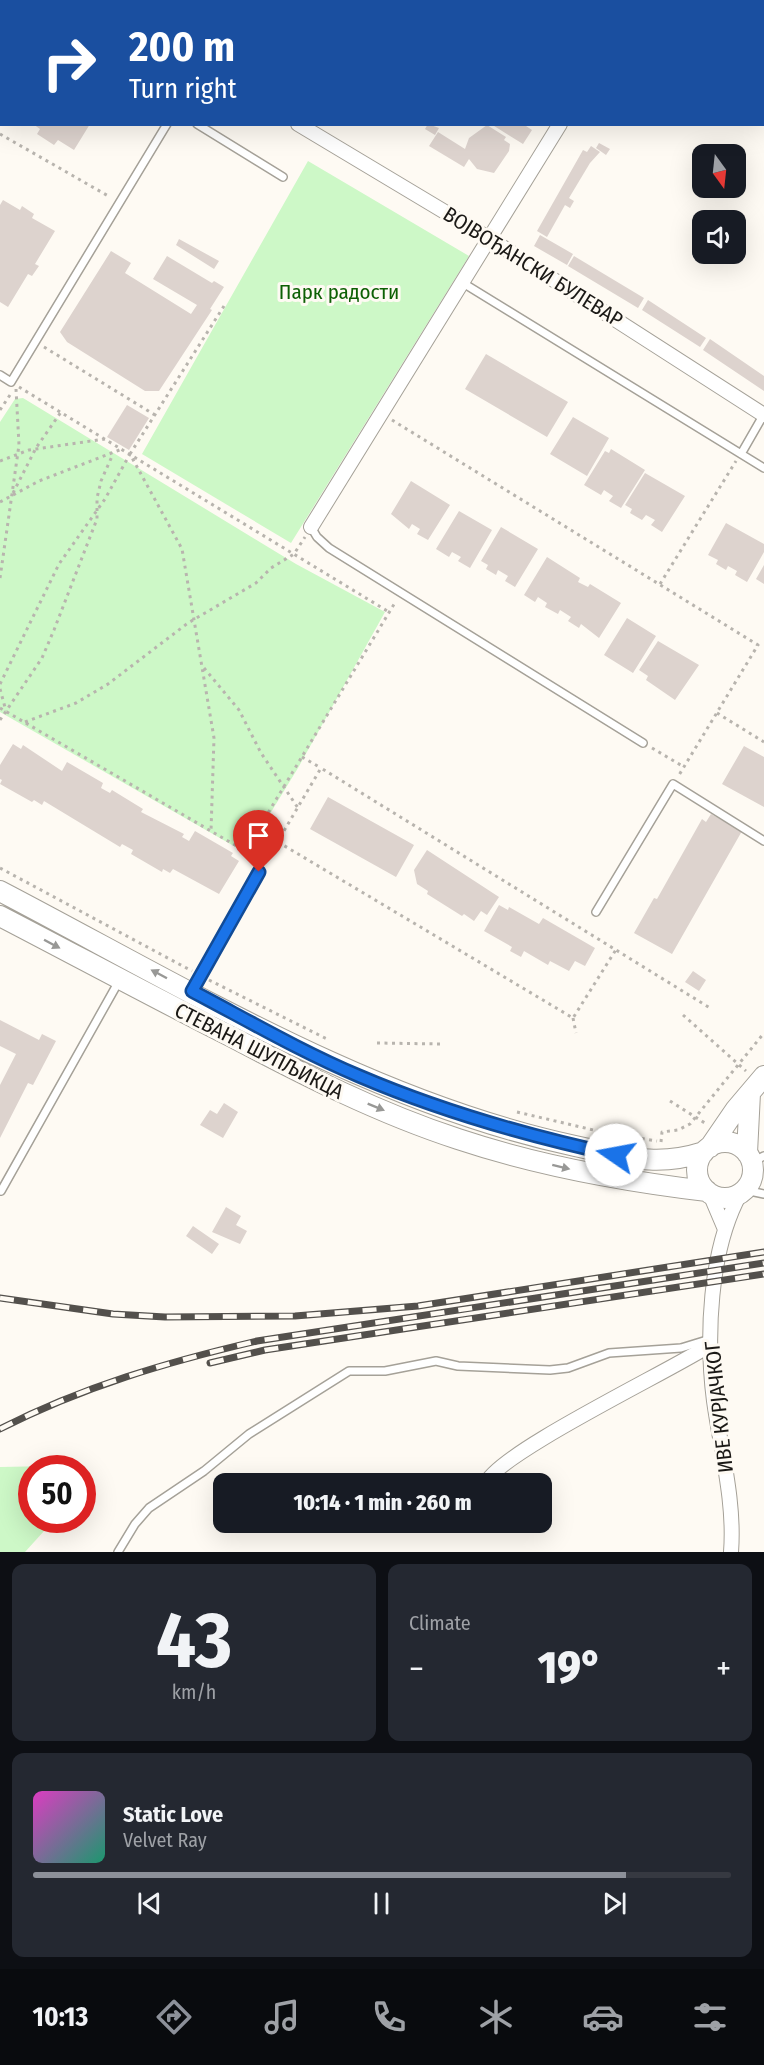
<!DOCTYPE html>
<meta charset="utf-8">
<style>
:root{--surface:#171b24;--page:#242831;--text:#f1f3f6;--muted:#9ea1a6;--line:#363941;--accent:#8c9099}
body{margin:0;font-family:"Fira Sans Condensed",sans-serif;background:var(--page);color:var(--text);height:100vh;display:flex;flex-direction:column;font-size:22px;white-space:nowrap}
*{box-sizing:border-box;margin:0}
p{font-size:20px;color:var(--muted)}
.icon{flex:none;width:33px;height:33px;fill:none;stroke:currentColor;stroke-width:2;stroke-linecap:round;stroke-linejoin:round}
.map{position:relative;height:1552px;overflow:hidden}
.panel{display:flex;flex-direction:column;gap:12px;padding:12px;background:#0d0f14;flex:1}
.panel>*{flex:none}
.banner{position:absolute;left:0px;top:0px;width:765px;height:126px;box-shadow:0 6px 24px #0002;background:#1a4fa0;color:#fff;overflow:hidden}
.needle{width:39px;rotate:165deg}
.fabs{position:absolute;left:692px;top:144px;display:grid;gap:12px}
.fabs a{display:grid;place-items:center;width:54px;height:54px;border-radius:12px;background:var(--surface);box-shadow:0 6px 24px #0002;font-size:30px}
.speed{position:absolute;left:18px;top:1455px;display:flex;gap:12px;font-size:30px;font-weight:700;text-align:center}
.speed>*{display:grid;place-content:center;width:78px;height:78px;border-radius:50%;background:var(--surface);box-shadow:0 6px 24px #0002;line-height:1}
.speed .limit{border:9px solid #d22;background:#fff;color:#111}
.pin{position:absolute;display:grid;place-items:center;width:51px;height:51px;color:#fff;margin:-62px -26px;border-radius:50% 50% 50% 0;rotate:-45deg;box-shadow:0 0 6px #0007}
.pin .icon{rotate:45deg}
.me{position:absolute;width:66px;margin:-33px;rotate:282deg;stroke-linejoin:round;filter:drop-shadow(0 0 4px #0008)}
.turn{display:flex;align-items:center;gap:21px;height:126px;padding:0 30px;font-size:27px}
.turn .icon{width:78px;height:78px;stroke-width:2.5}
.turn b{display:block;font-size:42px;line-height:51px}
.big{font-size:45px;font-weight:800;line-height:1.1}
.panel .card{flex:1;display:flex;flex-direction:column;justify-content:center;gap:9px;min-width:0;padding:0 21px;border-radius:12px;background:var(--page)}
.panel .dial{align-items:center;gap:0}
.dial b{font-size:78px;line-height:1}
.song{display:flex;align-items:center;gap:18px}
.cover{width:72px;height:72px;border-radius:9px;background:linear-gradient(135deg,hsl(310 70% 55%),hsl(160 70% 35%))}
.played{height:6px;border-radius:3px;background:linear-gradient(90deg,var(--accent) 85%,var(--line) 85%)}
.keys{display:flex;justify-content:space-around;direction:ltr}
.heat{display:flex;justify-content:space-between;align-items:center;font-size:33px;direction:ltr}
.panel .tiles{flex:1;display:grid;gap:12px;grid-template-columns:1fr 1fr}
.card:last-child{grid-column:span 2}
.trip{position:absolute;left:213px;top:1473px;width:339px;height:60px;border-radius:12px;background:var(--surface);box-shadow:0 6px 24px #0002;font-weight:800;line-height:60px;text-align:center}
.menu{display:flex;height:96px;justify-content:space-around;align-items:center;background:#090b0e;color:var(--muted)}
.menu .icon{width:42px;height:42px}
.menu .selected{color:var(--accent)}
.menu b{font-size:27px;color:var(--text)}
.map>svg:first-child{display:block}
</style>
<div class="map">
<svg width="764" height="1552" viewBox="0 0 764 1552">
<rect width="100%" height="100%" fill="#fefaf3"/>
<!-- green -->
<path fill="#cdf8c7" d="M 308,161 L 469,256 L 291,543 L 142,454 Z
M 23,398 L 296,564 L 385,612 L 298,768 L 246,853 L 0,712 L 0,422 L 15,399 Z
M 53,1466 L 53,1468 L 32,1468 L 32,1520 L 54,1520 L 25,1552 L 0,1552 L 0,1467 Z"/>
<!-- building -->
<path fill="#ddd3ce" d="M 33,124 L 90,124 L 74,150 L 58,140 L 54,145 L 37,134 L 40,129 Z
M 428,124 L 439,128 L 435,135 L 425,129 Z
M 491,124 L 523,124 L 532,130 L 523,144 Z
M 487,125 L 506,137 L 504,140 L 510,144 L 509,151 L 494,173 L 477,169 L 469,159 L 464,167 L 429,146 L 438,132 L 465,149 L 469,138 Z
M 599,143 L 610,149 L 606,155 L 596,148 Z
M 591,146 L 600,152 L 590,163 L 569,198 L 574,201 L 570,208 L 565,205 L 547,237 L 537,231 L 583,150 L 587,152 Z
M 3,200 L 20,210 L 22,206 L 34,214 L 32,218 L 55,231 L 35,264 L 39,266 L 32,276 L 28,274 L 8,307 L 0,302 L 0,205 Z
M 540,235 L 573,254 L 567,265 L 534,246 Z
M 179,239 L 219,261 L 214,269 L 176,245 Z
M 111,251 L 131,263 L 125,273 L 191,314 L 197,305 L 153,279 L 167,256 L 212,283 L 214,281 L 224,287 L 210,309 L 212,310 L 159,391 L 145,391 L 67,342 L 60,332 Z
M 574,256 L 644,298 L 638,308 L 568,266 Z
M 648,300 L 706,338 L 700,347 L 642,310 Z
M 710,339 L 764,376 L 764,391 L 703,350 Z
M 486,354 L 568,402 L 547,437 L 465,389 Z
M 127,405 L 149,418 L 129,450 L 107,437 Z
M 573,417 L 609,438 L 587,476 L 550,454 Z
M 611,449 L 645,470 L 621,508 L 609,501 L 613,496 L 604,490 L 601,495 L 584,485 L 605,451 L 609,453 Z
M 645,473 L 685,496 L 662,532 L 651,525 L 655,520 L 646,515 L 642,520 L 630,513 L 632,509 L 625,505 Z
M 411,481 L 450,505 L 428,540 L 417,534 L 420,529 L 412,524 L 409,529 L 391,514 Z
M 459,511 L 492,530 L 470,568 L 458,561 L 461,557 L 452,552 L 449,557 L 436,549 Z
M 726,523 L 764,544 L 764,552 L 747,582 L 735,575 L 737,571 L 728,566 L 726,570 L 716,564 L 718,560 L 708,555 Z
M 501,527 L 538,549 L 515,587 L 505,581 L 508,576 L 498,570 L 496,575 L 486,569 L 488,565 L 481,561 Z
M 547,557 L 580,578 L 578,582 L 588,587 L 590,584 L 621,603 L 599,638 L 581,624 L 579,628 L 568,621 L 571,617 L 560,610 L 558,614 L 545,607 L 547,603 L 538,597 L 535,602 L 524,595 Z
M 764,565 L 764,584 L 756,579 Z
M 627,618 L 656,636 L 633,673 L 604,655 Z
M 658,641 L 699,665 L 675,700 L 646,680 L 648,676 L 639,670 Z
M 13,744 L 21,749 L 23,745 L 62,771 L 67,762 L 103,783 L 101,788 L 110,793 L 112,790 L 143,809 L 141,812 L 184,834 L 182,837 L 189,841 L 195,831 L 233,853 L 231,856 L 239,861 L 219,894 L 173,869 L 170,873 L 163,869 L 162,872 L 131,854 L 133,850 L 122,844 L 120,847 L 44,801 L 42,805 L 34,800 L 32,802 L 0,784 L 2,780 L 0,779 L 0,765 Z
M 744,746 L 764,757 L 764,807 L 722,784 Z
M 328,797 L 414,845 L 396,877 L 310,829 Z
M 711,814 L 742,831 L 672,954 L 634,933 L 654,898 L 657,899 L 702,819 L 706,822 Z
M 427,850 L 499,897 L 487,915 L 481,911 L 474,921 L 464,914 L 462,916 L 427,894 L 428,891 L 417,884 L 414,870 Z
M 499,905 L 508,910 L 509,907 L 539,924 L 543,918 L 595,948 L 585,966 L 575,961 L 569,971 L 550,961 L 548,965 L 524,951 L 521,957 L 510,951 L 512,947 L 484,931 Z
M 693,971 L 706,980 L 699,991 L 685,982 Z
M 0,1020 L 39,1040 L 42,1034 L 56,1041 L 33,1085 L 28,1083 L 0,1138 L 0,1085 L 16,1054 L 0,1046 Z
M 224,1103 L 238,1112 L 223,1138 L 200,1125 L 210,1110 L 217,1114 Z
M 226,1207 L 241,1216 L 236,1225 L 247,1231 L 240,1244 L 212,1232 Z
M 193,1226 L 219,1244 L 212,1254 L 186,1236 Z"/>
<g fill="none" stroke-linecap="round" stroke-linejoin="round">
<!-- service casing -->
<g stroke="#a5a198" stroke-width="10">
<path id="service" d="M 0,6 L 2,7
M 197,124 L 283,177
M 463,283 L 764,468
M 0,375 L 11,382 L 167,124
M 741,454 L 764,414
M 311,527 L 317,537 L 329,548 L 643,743
M 596,912 L 673,784 L 764,841
M 192,991 L 259,872
M 752,1162 L 764,1156
M 745,1190 L 764,1194
M 1,1191 L 119,981
M 118,1552 L 135,1524 L 149,1508 L 204,1471 L 249,1434 L 349,1371 L 385,1371 L 436,1361 L 458,1366 L 550,1370 L 568,1368 L 609,1353 L 681,1348 L 707,1340"/>
</g>
<!-- minor casing -->
<g stroke="#a5a198" stroke-width="16">
<path id="minor" d="M 94,0 L 96,2
M 403,2 L 404,0
M 635,2 L 636,0
M 298,124 L 490,239 L 764,415
M 311,527 L 560,124
M 710,1194 L 724,1227
M 486,1484 C 494,1455 674,1369 710,1345
M 731,1552 C 735,1502 721,1451 714,1401 C 706,1338 709,1251 740,1194"/>
</g>
<!-- secondary casing -->
<g stroke="#a5a198" stroke-width="22">
<path id="secondary" d="M 0,891 C 184,987 370,1102 575,1146 C 625,1156 654,1168 704,1152
M 0,916 C 77,956 153,997 230,1036 C 304,1075 378,1113 458,1139 C 539,1166 622,1181 707,1191
M697 1170a28 28 0 1 1 56 0a28 28 0 1 1-56 0Z
M 710,1147 L 736,1109 L 764,1076
M 747,1153 L 750,1093"/>
</g>
<!-- path -->
<path stroke="#b8b4ae" stroke-width="3" stroke-dasharray="3 4.5" stroke-linecap="butt" d="M 125,2 L 126,0
M 0,134 L 110,197
M 44,347 L 155,415
M 19,387 L 389,612
M 0,410 L 12,392
M 392,420 L 758,645 L 679,775
M 130,454 L 224,306
M 0,461 L 29,450 L 105,439
M 13,493 L 36,448 L 61,412
M 0,502 L 39,481 L 122,449
M 0,578 L 19,445 L 16,389
M 660,584 L 736,461
M 204,668 L 239,710 L 261,753 L 298,808
M 0,684 L 59,564 L 105,499 L 130,454 L 182,549 L 214,738 L 211,831
M 0,689 L 6,711
M 0,708 L 264,862
M 717,713 L 764,742
M 0,720 L 42,658 L 54,630 L 97,519 L 97,498 L 101,481 L 113,454
M 25,722 L 76,703 L 108,684 L 188,623 L 256,583 L 271,568 L 294,554 L 305,537
M 652,748 L 684,767
M 302,757 L 321,768
M 278,842 L 573,1018 L 617,948
M 245,851 L 396,601
M 265,863 L 321,768 L 710,1008
M 0,868 L 192,971
M 209,980 L 329,1040
M 683,1015 L 746,1071
M 573,1018 L 576,1033
M 377,1043 L 441,1044
M 670,1101 L 708,1125
M 517,1112 L 602,1132 L 657,1141
M 661,1142 L 662,1132 L 678,1130 L 690,1124 L 764,1033"/>
<!-- service -->
<use href="#service" stroke="#fff" stroke-width="7"/>
<!-- minor -->
<use href="#minor" stroke="#fff" stroke-width="14"/>
<!-- secondary -->
<use href="#secondary" stroke="#fff" stroke-width="20"/>
<!-- rail casing -->
<g stroke="#53504c" stroke-width="7">
<path id="rail" d="M 0,1298 L 113,1314 L 165,1317 L 295,1316 L 418,1306 L 764,1252
M 210,1363 L 265,1350 L 764,1274
M 0,1429 C 82,1387 167,1362 257,1341 L 764,1263"/>
</g>
<!-- rail -->
<use href="#rail" stroke="#fefaf3" stroke-width="4.5" stroke-dasharray="14" stroke-linecap="butt"/>
</g>
<!-- one-way arrows -->
<defs><path id="oneway-solid" d="M-6-.8H1V-3.2L6.5 0L1 3.2V.8H-6Z" transform="scale(1.5)"/></defs>
<g fill="#989896">
<use href="#oneway-solid" transform="translate(52 944) rotate(28)"/>
<use href="#oneway-solid" transform="translate(159 974) rotate(-152)"/>
<use href="#oneway-solid" transform="translate(376 1107) rotate(22)"/>
<use href="#oneway-solid" transform="translate(561 1167) rotate(14)"/>
</g>
<g fill="none" stroke-linecap="round" stroke-linejoin="round">
<!-- route casing -->
<g stroke="#114b97" stroke-width="15">
<path id="route" d="M 259,872 L 192,991 C 247,1020 302,1052 359,1076 C 443,1112 528,1136 616,1155"/>
</g>
<!-- route -->
<use href="#route" stroke="#1a73e8" stroke-width="10"/>
</g>
<g text-anchor="middle" stroke-width="6" stroke-linejoin="round" paint-order="stroke">
<!-- street labels -->
<g font-size="21" fill="#1b1916" stroke="#fefaf3">
<text transform="translate(533 267) rotate(32)" y="7">ВОЈВОЂАНСКИ БУЛЕВАР</text>
<text transform="translate(259 1051) rotate(27)" y="7">СТЕВАНА ШУПЉИКЦА</text>
<text transform="translate(719 1407) rotate(-96)" y="7">ИВЕ КУРЈАЧКОГ</text>
</g>
<!-- park labels -->
<g font-size="21" fill="#0d6004" stroke="#fefaf3">
<text x="339" y="299">Парк радости</text>
</g>
</g>
</svg>
<div class="fabs">
<a><svg class="needle" viewBox="-14 -14 28 28"><path d="M0-13l5 13h-10z" fill="#e53935"/><path d="M0 13l5-13h-10z" fill="#9ea1a6"/></svg></a>
<a><svg class="icon" aria-label="sound" viewBox="0 0 24 24"><path d="M4 9h4l5-4v14l-5-4H4zM17 9q2 3 0 6"/></svg></a>
</div>
<div class="speed"><div class="limit">50</div></div>
<div class="pin" style="left:259px;top:872px;background:#d93025"><svg class="icon" aria-label="arrive" viewBox="0 0 24 24"><path d="M6 21V4h12l-3 4 3 4H6"/></svg></div>
<svg class="me" style="left:616px;top:1155px" viewBox="-20 -20 40 40"><circle r="19" fill="#fff"/><path d="M0-13L10 11 0 6-10 11z" fill="#1a73e8"/></svg>
<div class="trip">10:14 · 1 min · 260 m</div>
<div class="banner">
<div class="turn"><svg class="icon" aria-label="right" viewBox="0 0 24 24"><path d="M7 20v-9h11M14 6l5 5-5 5"/></svg><div><b>200 m</b>Turn right</div></div>
</div>
</div>
<section class="panel">
<div class="tiles">
<div class="card dial"><b>43</b><p>km/h</p></div>
<div class="card"><p>Climate</p>
<div class="heat"><a>−</a><b class="big">19°</b><a>+</a></div>
</div>
<div class="card">
<div class="song"><i class="cover"></i><div><b>Static Love</b><p>Velvet Ray</p></div></div>
<div class="played"></div>
<div class="keys"><svg class="icon" aria-label="previous" viewBox="0 0 24 24"><path d="M18 5L8 12l10 7zM5 5v14"/></svg><svg class="icon" aria-label="pause" viewBox="0 0 24 24"><path d="M8 5v14M16 5v14"/></svg><svg class="icon" aria-label="next" viewBox="0 0 24 24"><path d="M6 5l10 7-10 7zM19 5v14"/></svg></div>
</div>
</div>
</section>
<nav class="menu">
<b>10:13</b>
<svg class="icon selected" aria-label="directions" viewBox="0 0 24 24"><path d="M12 3l9 9-9 9-9-9zM9 14v-3h6M13 9l2 2-2 2"/></svg>
<svg class="icon" aria-label="music" viewBox="0 0 24 24"><path d="M9 18V5l10-2v13"/><circle cx="6" cy="18" r="3"/><circle cx="16" cy="16" r="3"/></svg>
<svg class="icon" aria-label="phone" viewBox="0 0 24 24"><path d="M5 4h4l2 5-3 2q2 4 5 5l2-3 5 2v4C11 20 4 13 5 4z"/></svg>
<svg class="icon" aria-label="climate" viewBox="0 0 24 24"><path d="M12 3v18M4 7l16 10M4 17L20 7"/></svg>
<svg class="icon" aria-label="car" viewBox="0 0 24 24"><path d="M5 17H2v-5l4-1 3-4h7l3 4 3 1v5h-3M9 17h6M6 11h13"/><circle cx="7" cy="17" r="2"/><circle cx="17" cy="17" r="2"/></svg>
<svg class="icon" aria-label="filters" viewBox="0 0 24 24"><path d="M4 7h16M4 17h16"/><circle cx="9" cy="7" r="2"/><circle cx="15" cy="17" r="2"/></svg>
</nav>
